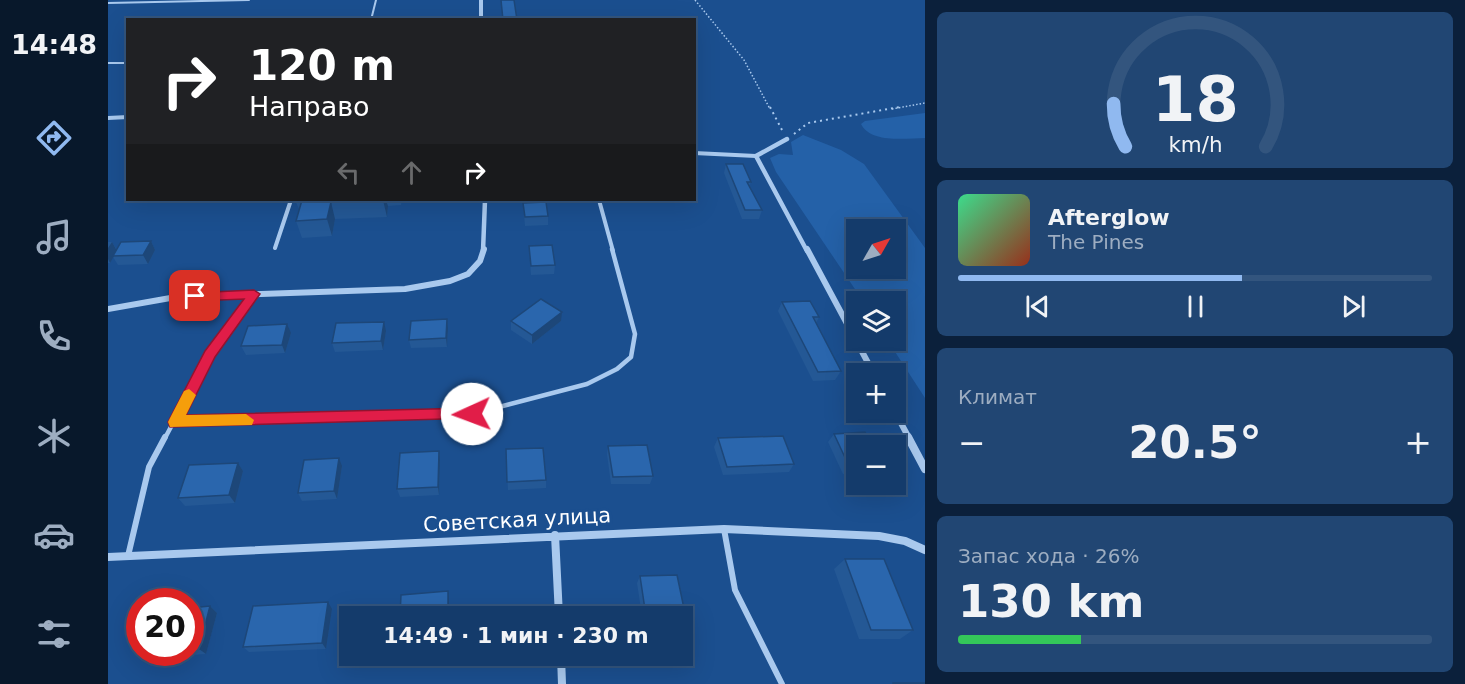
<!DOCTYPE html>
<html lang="ru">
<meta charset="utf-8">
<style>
:root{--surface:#143b6b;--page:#214673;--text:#f1f3f6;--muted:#9dadc1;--line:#33557e;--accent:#90b9f0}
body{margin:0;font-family:"DejaVu Sans",sans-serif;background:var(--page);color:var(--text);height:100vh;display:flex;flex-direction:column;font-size:22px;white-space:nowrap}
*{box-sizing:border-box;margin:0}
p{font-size:20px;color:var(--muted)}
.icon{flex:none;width:33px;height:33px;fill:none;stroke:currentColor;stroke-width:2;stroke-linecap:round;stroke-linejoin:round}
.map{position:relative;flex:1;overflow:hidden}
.drawer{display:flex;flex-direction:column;gap:12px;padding:12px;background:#0b203b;width:540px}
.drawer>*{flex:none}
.guide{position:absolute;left:18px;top:18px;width:570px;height:183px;border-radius:0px;box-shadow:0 6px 24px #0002,0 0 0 2px var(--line);background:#202124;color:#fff;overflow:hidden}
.needle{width:39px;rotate:51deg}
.buttons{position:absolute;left:738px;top:219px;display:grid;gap:12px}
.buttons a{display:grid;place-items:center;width:60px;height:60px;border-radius:0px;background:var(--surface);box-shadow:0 6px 24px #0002,0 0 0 2px var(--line);font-size:30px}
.speed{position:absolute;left:18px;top:588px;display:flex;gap:12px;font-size:30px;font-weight:700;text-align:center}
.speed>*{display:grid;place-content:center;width:78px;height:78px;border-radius:50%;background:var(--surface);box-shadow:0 6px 24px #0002,0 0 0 2px var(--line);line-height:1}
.speed .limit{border:9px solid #d22;background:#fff;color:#111}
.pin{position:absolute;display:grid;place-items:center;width:51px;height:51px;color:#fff;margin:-26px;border-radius:12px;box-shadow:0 3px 9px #0006}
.me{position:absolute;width:66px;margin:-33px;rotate:268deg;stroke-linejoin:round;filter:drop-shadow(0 0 4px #0008)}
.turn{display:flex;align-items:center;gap:21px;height:126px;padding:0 24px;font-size:27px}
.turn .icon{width:78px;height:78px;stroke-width:2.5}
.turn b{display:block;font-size:42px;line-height:51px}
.lanes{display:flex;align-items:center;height:57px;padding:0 24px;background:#0003;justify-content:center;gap:30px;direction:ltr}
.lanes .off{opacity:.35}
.big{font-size:45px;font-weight:700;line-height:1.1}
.drawer .widget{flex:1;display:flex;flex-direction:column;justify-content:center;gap:9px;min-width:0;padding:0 21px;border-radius:9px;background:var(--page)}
.drawer .dial{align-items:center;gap:0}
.dial svg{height:156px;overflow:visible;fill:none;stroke:var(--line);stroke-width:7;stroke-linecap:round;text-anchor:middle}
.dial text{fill:var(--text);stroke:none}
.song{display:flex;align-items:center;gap:18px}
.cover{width:72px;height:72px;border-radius:9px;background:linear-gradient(135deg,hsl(150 70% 55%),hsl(10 70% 35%))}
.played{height:6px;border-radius:3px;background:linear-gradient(90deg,var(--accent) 60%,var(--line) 60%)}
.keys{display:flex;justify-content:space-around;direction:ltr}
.heat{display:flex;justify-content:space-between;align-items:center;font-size:33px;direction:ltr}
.charge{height:9px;border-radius:4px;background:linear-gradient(90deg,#34c759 26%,var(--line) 0)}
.trip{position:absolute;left:231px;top:606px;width:354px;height:60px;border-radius:0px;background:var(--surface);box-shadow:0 6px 24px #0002,0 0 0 2px var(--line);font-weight:700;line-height:60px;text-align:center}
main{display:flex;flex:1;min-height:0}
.tabs{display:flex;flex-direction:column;width:108px;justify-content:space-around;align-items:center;background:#08182b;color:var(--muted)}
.tabs .icon{width:42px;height:42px}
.tabs .selected{color:var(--accent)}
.tabs b{font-size:27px;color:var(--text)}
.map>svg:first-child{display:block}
</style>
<main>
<nav class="tabs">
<b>14:48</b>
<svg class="icon selected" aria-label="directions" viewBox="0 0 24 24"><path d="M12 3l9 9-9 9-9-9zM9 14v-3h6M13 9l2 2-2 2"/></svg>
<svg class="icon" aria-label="music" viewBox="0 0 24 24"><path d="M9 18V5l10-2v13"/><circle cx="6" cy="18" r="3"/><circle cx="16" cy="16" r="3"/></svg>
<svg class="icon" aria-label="phone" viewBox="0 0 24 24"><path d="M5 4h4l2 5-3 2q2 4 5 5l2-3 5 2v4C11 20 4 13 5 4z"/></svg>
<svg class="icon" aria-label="climate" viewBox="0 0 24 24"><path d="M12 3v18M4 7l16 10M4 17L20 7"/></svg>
<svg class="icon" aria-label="car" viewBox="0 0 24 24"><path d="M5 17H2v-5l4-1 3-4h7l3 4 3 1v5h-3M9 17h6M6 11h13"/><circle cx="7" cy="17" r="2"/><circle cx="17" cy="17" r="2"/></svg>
<svg class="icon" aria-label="filters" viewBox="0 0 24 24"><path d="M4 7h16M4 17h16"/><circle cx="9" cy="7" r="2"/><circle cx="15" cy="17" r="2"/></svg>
</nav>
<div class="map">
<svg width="817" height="684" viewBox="0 0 817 684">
<rect width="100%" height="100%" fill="#1b4f8f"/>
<!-- green -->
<path fill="#2461a8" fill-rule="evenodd" d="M 817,113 L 817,138 C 799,138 763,144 753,124 L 757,121 Z
M 695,135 L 733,150 L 756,164 L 817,248 L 817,398 L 780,341 L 788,340 L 788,302 L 755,301 L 668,172 L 662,158 L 671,154 L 685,155 L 683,142 ZM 748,230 L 788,230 L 788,268 L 748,268 Z"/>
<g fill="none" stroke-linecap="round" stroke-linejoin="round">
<!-- path-far1 -->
<path stroke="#a9c9ee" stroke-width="1.5" stroke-dasharray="1.5 2" stroke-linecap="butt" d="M 587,0 L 636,60 L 662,109
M 784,109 L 817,103"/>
<!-- path -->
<path stroke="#a9c9ee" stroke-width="2" stroke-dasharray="2 4" stroke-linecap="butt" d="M 662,107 L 674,130
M 686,134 L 700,123 L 792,107"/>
<!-- service-far3 -->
<path stroke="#a9c9ee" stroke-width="2" d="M 0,3 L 141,0
M 263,20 L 268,0
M 0,63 L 20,63"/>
<!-- service-far2 -->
<path stroke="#a9c9ee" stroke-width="4" d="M 0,118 L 20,117
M 586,153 L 648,156
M 491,200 L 505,251
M 167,248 L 183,200"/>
<!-- service-far1 -->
<path stroke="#a9c9ee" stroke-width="4.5" d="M 67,422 L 364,414 L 479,384 L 509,369 L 523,357 L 527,334 L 504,249
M 57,438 L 102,354 L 146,294"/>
<!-- service -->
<path stroke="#a9c9ee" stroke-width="6" d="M 616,529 L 627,590 L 674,684
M 20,556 L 41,467 L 57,437"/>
<!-- minor-far3 -->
<path stroke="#a9c9ee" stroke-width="4" d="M 373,0 L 373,20"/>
<!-- minor-far2 -->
<path stroke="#a9c9ee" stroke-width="4.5" d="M 679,139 L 648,156 L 699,251
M 375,251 L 377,200"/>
<!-- minor-far1 -->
<path stroke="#a9c9ee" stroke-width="6" d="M 699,249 L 766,374
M 0,309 L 68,297 L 297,289 L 342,281 L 360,274 L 372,261 L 376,249
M 787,412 L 801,438"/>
<!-- minor -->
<path stroke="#a9c9ee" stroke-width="8" d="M 800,437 L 817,469
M 447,535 L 451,616
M 0,557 L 616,529 L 771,536 L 797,541 L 817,550
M 453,656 L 454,684"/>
</g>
<!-- wall -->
<path fill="#245895" d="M 618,164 L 643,182 L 641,186 L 654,210 L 651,219 L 634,219 L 616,173 Z
M 187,200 L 294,200 L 293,205 L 280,206 L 279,217 L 227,219 L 224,236 L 194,238 L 188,221 L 191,209 Z
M 415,203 L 440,216 L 440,225 L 417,226 Z
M 43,241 L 47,250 L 40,264 L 10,265 L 5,257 L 2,263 L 0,263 L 0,242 L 4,242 L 9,250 Z
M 421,246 L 447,265 L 446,274 L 423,275 Z
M 674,302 L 711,317 L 708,323 L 733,371 L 727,380 L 705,381 L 670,311 Z
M 339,319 L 340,328 L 339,347 L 303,348 L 301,340 Z
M 403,321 L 453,321 L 424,344 L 403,330 Z
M 278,331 L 275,350 L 227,352 L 224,343 Z
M 183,333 L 177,353 L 138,355 L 133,346 Z
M 726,434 L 748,446 L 748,473 L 735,474 L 720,442 Z
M 610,438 L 686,464 L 681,472 L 615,475 L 606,447 Z
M 500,446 L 545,476 L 542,484 L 503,484 L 499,454 Z
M 398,449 L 438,480 L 438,488 L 400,490 Z
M 331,451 L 332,460 L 331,495 L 292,497 L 289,489 Z
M 130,463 L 135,471 L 127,503 L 77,506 L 70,498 Z
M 234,466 L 229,499 L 194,501 L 190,493 Z
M 737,559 L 805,630 L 792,639 L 751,639 L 726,569 Z
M 532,576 L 578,618 L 574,623 L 574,616 L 534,616 L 529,583 Z
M 102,606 L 109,613 L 98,654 L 37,658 L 29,653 L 82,652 L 82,608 Z
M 224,609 L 218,649 L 141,652 L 135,647 Z"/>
<!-- shaded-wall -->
<path fill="#1d4779" d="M 275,200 L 278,200 L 280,206 L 279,217 Z
M 223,202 L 227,219 L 224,236 L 219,219 Z
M 43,241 L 47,250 L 40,264 L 35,255 Z
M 4,242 L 9,251 L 2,263 L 0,259 L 0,248 Z
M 454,312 L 453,321 L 424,344 L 424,335 Z
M 339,319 L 340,328 L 339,347 L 338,338 Z
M 276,322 L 278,331 L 275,350 L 273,341 Z
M 179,324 L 183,333 L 177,353 L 174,345 Z
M 331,451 L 332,460 L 331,495 L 330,487 Z
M 231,458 L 234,466 L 229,499 L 226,491 Z
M 130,463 L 135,471 L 127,503 L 121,495 Z
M 340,591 L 341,598 L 341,616 L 340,616 Z
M 220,602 L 224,609 L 218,649 L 214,643 Z
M 102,606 L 109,613 L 98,654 L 91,649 Z"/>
<!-- building -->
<path fill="#2a66ad" stroke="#1d4779" stroke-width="1.5" d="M 393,0 L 406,0 L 409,20 L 395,20 Z
M 618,164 L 635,164 L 643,182 L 639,182 L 654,210 L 637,210 Z
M 194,200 L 275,200 L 223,202 L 219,219 L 188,221 Z
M 438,202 L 440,216 L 417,217 L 415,203 Z
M 43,241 L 35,255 L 5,256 L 13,242 Z
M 444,245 L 447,265 L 423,266 L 421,246 Z
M 433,299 L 454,312 L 424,335 L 403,321 Z
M 702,301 L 711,317 L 705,317 L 733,371 L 710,372 L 674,302 Z
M 339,319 L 338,338 L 301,340 L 303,321 Z
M 276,322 L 273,341 L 224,343 L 228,323 Z
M 179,324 L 174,345 L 133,346 L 140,326 Z
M 757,432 L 764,446 L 748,446 L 748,465 L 741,466 L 726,434 Z
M 675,436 L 686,464 L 619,467 L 610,438 Z
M 539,445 L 545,476 L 505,477 L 500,446 Z
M 435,448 L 438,480 L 399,482 L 398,449 Z
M 331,451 L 330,487 L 289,489 L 292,453 Z
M 231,458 L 226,491 L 190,493 L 196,460 Z
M 130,463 L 121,495 L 70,498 L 81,465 Z
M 737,559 L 776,559 L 805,630 L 763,630 Z
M 569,575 L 578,618 L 574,618 L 574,616 L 538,616 L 532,576 Z
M 340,591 L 340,616 L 292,616 L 293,595 Z
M 220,602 L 214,643 L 135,647 L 145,606 Z
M 102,606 L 91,649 L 82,649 L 82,608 Z
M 32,644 L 32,652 L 34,652 L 29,653 Z
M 785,683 L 817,683 L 817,684 L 785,684 Z"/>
<!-- route -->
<path fill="#e11d48" stroke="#92132f" stroke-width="1.5" d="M 146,290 L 152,294 L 107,357 L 78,415 L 364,408 L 370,409 L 372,414 L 370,418 L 62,427 L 60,422 L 97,351 L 136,299 L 87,301 L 81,296 L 83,293 Z"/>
<!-- slow -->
<path fill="#f59e0b" d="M 81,389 L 88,395 L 78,415 L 138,414 L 146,420 L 144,425 L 62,427 L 60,422 L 62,418 L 76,391 Z"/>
<g text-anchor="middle" stroke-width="6" stroke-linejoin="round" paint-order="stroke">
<!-- near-street labels -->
<g font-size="21" fill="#fff" stroke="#1b4f8f">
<text transform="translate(409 520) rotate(-3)" y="7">Советская улица</text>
</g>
</g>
</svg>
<div class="buttons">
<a><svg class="needle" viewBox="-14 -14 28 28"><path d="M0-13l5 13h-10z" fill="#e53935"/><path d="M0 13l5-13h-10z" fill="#9dadc1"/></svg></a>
<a><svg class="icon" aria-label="layers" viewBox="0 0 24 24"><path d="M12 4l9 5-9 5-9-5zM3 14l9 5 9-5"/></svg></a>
<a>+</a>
<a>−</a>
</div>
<div class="speed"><div class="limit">20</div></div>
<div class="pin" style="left:87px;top:296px;background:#d93025"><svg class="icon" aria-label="arrive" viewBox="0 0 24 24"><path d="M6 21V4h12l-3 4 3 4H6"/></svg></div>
<svg class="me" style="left:364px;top:414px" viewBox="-20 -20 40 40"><circle r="19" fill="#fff"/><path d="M0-13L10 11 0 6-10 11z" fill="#e11d48"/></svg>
<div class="trip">14:49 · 1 мин · 230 m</div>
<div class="guide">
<div class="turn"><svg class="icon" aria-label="right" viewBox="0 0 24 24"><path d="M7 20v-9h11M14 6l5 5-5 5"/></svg><div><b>120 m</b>Направо</div></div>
<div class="lanes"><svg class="icon off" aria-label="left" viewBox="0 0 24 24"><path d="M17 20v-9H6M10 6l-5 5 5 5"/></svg><svg class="icon off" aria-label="ahead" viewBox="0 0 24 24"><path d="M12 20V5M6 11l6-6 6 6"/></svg><svg class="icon" aria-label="right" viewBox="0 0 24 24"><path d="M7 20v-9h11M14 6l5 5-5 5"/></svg></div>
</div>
</div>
<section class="drawer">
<div class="widget dial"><svg viewBox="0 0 100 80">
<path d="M14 69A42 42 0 1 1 86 69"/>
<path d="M14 69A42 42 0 0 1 8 47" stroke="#90b9f0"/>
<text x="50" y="56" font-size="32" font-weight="700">18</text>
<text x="50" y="72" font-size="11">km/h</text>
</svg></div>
<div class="widget">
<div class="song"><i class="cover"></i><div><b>Afterglow</b><p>The Pines</p></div></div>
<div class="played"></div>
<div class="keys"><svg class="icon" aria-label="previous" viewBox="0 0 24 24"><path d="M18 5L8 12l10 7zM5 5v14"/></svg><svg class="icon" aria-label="pause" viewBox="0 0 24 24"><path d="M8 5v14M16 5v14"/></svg><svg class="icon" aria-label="next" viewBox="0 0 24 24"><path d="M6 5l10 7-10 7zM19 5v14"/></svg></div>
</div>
<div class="widget"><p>Климат</p>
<div class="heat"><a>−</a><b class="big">20.5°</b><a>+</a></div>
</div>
<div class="widget"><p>Запас хода · 26%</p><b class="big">130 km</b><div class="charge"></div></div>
</section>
</main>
